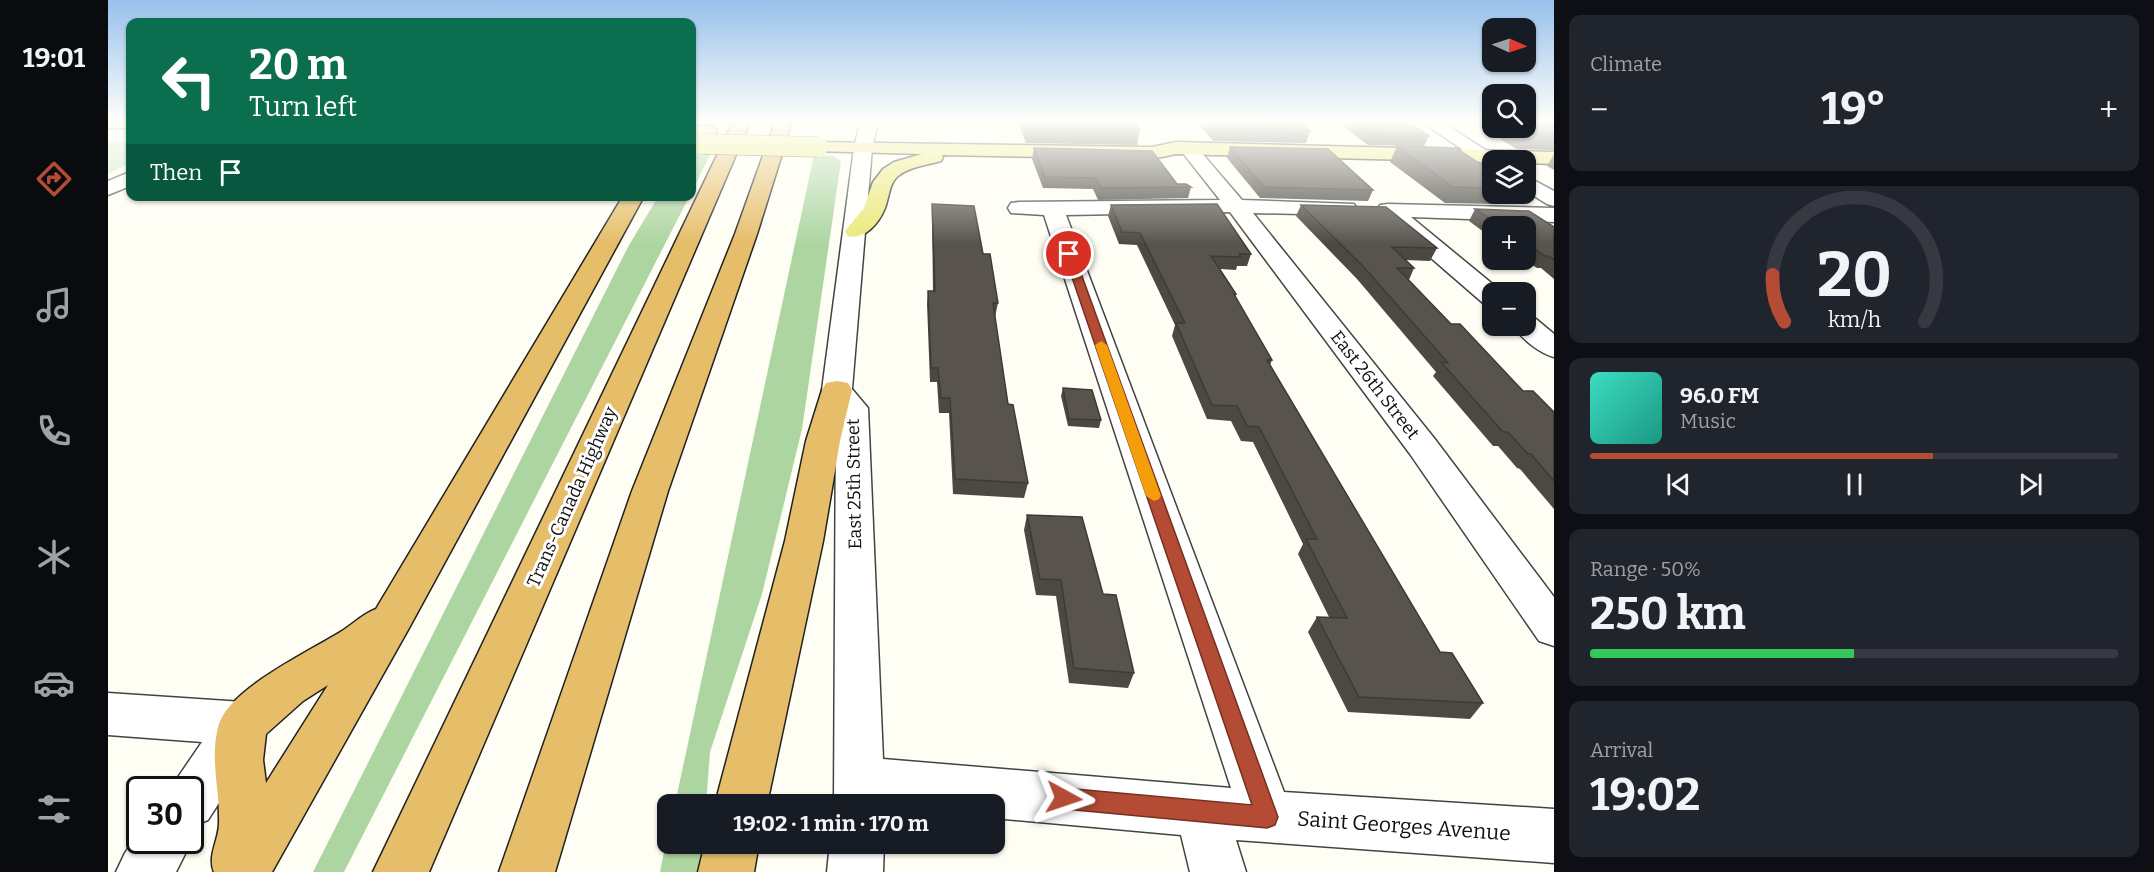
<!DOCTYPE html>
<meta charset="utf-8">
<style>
:root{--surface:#171b24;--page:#20242c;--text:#f1f3f6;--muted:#9ea1a6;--line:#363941;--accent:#b34b35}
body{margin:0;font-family:Bitter,serif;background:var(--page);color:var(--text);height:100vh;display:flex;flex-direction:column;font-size:22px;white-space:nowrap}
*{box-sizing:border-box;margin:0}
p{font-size:20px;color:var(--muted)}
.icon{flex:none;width:33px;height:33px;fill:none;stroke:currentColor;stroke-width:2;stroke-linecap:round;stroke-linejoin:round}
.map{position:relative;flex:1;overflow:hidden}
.drawer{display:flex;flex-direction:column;gap:15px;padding:15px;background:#0d0f14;width:600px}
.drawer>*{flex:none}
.top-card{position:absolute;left:18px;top:18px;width:570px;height:183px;border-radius:12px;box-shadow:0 2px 4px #0004;background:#0b6e4f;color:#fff;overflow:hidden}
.needle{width:39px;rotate:93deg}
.tools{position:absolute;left:1374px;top:18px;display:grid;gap:12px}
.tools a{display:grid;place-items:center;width:54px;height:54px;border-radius:12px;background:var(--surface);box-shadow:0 2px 4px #0004;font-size:30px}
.speed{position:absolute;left:18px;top:776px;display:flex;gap:12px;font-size:30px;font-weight:700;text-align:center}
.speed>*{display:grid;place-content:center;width:78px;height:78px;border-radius:50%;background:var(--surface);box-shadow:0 2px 4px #0004;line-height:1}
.speed .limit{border:3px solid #111;border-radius:9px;background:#fff;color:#111}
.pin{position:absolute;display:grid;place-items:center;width:51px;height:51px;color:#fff;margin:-26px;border:3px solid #fff;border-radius:50%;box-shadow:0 2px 6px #0007}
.me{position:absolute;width:66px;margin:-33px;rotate:95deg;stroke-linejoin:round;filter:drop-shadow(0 0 4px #0008)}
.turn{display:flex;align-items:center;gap:21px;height:126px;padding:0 24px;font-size:27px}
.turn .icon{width:78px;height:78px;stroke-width:2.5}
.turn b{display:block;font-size:42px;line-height:51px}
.then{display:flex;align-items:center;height:57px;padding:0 24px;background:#0003;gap:12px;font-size:22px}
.big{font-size:45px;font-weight:700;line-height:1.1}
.drawer .tile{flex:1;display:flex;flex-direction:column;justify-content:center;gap:9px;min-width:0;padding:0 21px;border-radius:12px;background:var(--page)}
.drawer .dial{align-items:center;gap:0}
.dial svg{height:156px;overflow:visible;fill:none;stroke:var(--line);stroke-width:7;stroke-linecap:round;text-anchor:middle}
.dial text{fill:var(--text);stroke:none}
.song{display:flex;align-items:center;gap:18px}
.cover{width:72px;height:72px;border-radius:9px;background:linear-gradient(135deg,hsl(170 70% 55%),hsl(170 70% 35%))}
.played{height:6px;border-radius:3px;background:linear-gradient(90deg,var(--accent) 65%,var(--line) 65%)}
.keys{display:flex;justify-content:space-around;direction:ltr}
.heat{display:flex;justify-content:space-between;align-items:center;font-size:33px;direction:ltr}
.charge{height:9px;border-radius:4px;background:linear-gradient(90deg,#34c759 50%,var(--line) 0)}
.trip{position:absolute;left:549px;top:794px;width:348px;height:60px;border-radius:12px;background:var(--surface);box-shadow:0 2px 4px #0004;font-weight:700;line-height:60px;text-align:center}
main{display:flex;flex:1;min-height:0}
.menu{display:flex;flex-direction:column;width:108px;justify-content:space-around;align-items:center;background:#090b0e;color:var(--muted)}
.menu .icon{width:42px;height:42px}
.menu .current{color:var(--accent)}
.menu b{font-size:27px;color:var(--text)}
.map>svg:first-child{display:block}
</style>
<main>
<nav class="menu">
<b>19:01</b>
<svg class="icon current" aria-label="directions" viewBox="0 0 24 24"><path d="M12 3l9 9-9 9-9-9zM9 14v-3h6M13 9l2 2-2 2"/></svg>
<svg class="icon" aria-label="music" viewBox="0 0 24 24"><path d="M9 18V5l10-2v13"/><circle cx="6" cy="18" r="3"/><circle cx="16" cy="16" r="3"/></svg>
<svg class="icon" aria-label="phone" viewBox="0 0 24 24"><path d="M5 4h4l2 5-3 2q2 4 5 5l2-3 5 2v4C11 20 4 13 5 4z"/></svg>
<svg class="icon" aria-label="climate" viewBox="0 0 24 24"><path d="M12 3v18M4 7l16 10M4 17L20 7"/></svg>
<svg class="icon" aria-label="car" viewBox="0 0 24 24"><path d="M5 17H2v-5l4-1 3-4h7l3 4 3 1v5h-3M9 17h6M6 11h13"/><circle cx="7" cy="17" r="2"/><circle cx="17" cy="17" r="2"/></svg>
<svg class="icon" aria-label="filters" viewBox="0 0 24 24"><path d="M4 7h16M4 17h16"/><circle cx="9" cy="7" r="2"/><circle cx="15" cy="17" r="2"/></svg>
</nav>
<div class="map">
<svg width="1446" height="872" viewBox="0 0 1446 872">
<rect width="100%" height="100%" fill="#fefef4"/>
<!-- green -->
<path fill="#cbe6c0" d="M 0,142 L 22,142 L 22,163 L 0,174 Z"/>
<!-- forest -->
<path fill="#add5a1" d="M 584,153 L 603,153 L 584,191 Z
M 706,155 L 725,156 L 733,161 L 694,429 L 654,594 L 602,752 L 598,804 L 567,804 Z
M 550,197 L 581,197 L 236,872 L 205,872 L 521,245 Z
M 559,837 L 560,843 L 595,843 L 593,872 L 552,872 Z"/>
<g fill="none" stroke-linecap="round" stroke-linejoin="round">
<!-- minor casing -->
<g stroke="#434343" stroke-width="3">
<path id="minor" d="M 752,122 L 770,122 L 764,148 L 744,389 L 760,408 L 775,759 L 1123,788 L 936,215 L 903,213 L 900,208 L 903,203 L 911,202 L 1112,200 L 1071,148 L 1074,144 L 1086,144 L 1134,200 L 1246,204 L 1249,209 L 1246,214 L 1238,215 L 1145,213 L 1326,438 L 1446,597 L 1446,646 L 1431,641 L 1302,454 L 1122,212 L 958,215 L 1176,792 L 1446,809 L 1446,863 L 1128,840 L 1138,872 L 1082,872 L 1073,835 L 886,818 L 886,804 L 726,804 L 728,409 L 714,390 L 746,148 Z
M 1314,122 L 1334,122 L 1393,160 L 1384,160 L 1384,167 L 1377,165 Z
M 22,172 L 22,186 L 0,195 L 0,181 Z
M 1418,176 L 1446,191 L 1446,206 L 1439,204 L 1418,191 Z
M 1280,204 L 1446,208 L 1446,222 L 1303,217 L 1393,291 L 1384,292 L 1384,305 L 1375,303 L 1286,226 L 1283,221 L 1286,217 L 1272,215 L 1269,210 L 1272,205 Z
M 1418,317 L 1428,319 L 1446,334 L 1446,357 C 1431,353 1414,339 1405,326 L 1418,326 Z
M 0,693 L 135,702 L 152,709 L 159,724 L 152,739 L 100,820 L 82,827 L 82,789 L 62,789 L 94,742 L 0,735 Z
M 32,831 L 32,840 L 82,840 L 82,837 L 84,840 L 68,872 L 8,872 L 17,853 Z
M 722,843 L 776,843 L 775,872 L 719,872 Z"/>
</g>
<!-- major casing -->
<g stroke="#212121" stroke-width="3">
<path id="major" d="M 0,122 L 22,122 L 22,128 L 0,128 Z
M 584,125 L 606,127 L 609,131 L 606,135 L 584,135 Z
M 710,142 L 1044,147 L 1068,142 L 1446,152 L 1446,164 L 1418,163 L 1418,160 L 1384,162 L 1068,154 L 1044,159 L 834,155 L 835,157 L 833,161 C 819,165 800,167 789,177 C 781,184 781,198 777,208 C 771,223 757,240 740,236 L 737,231 L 756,208 L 765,182 L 775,169 L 786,162 L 814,154 L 704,151 L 701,147 L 704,143 Z"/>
</g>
<!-- highway casing -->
<g stroke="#212121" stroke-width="3">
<path id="highway" d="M 625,122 L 642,122 L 321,872 L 265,872 Z
M 667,122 L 684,122 L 649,234 L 560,491 L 447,872 L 391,872 L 524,491 L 627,234 Z
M 515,196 L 536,196 L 301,628 L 164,872 L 106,872 C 99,856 111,840 111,823 C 112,789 101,757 111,724 C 123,688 202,651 234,631 C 245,624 255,614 268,609 ZM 220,685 L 158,783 L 155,760 L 158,734 L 195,701 Z
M 729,381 L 740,383 L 744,390 L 732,441 L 715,541 L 659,804 L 607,804 L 677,541 L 698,441 L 714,390 L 718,383 Z
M 597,843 L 651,843 L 646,872 L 590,872 Z"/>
</g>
<!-- minor -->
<use href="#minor" fill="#fff" fill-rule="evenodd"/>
<!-- major -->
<use href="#major" fill="#ebe877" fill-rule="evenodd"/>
<!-- highway -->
<use href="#highway" fill="#e6be6a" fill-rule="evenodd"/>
<!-- major-bridge casing -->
<g stroke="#212121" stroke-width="21" stroke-linecap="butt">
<path id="major-bridge" d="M 594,144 L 710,147"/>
</g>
<!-- major-bridge -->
<use href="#major-bridge" stroke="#ebe877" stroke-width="20"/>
</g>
<!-- wall -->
<path fill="#4c4842" d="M 910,122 L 1026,122 L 1032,130 L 1029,145 L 918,143 Z
M 1089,122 L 1192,122 L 1202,131 L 1198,143 L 1105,141 Z
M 1230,122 L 1299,122 L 1321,136 L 1316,146 L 1260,145 Z
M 1363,122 L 1384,122 L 1384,128 L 1418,128 L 1446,122 L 1446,150 L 1409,149 Z
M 1289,146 L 1384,172 L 1384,194 L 1405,194 L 1399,203 L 1386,203 L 1385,204 L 1337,203 L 1282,162 Z
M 1122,147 L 1265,190 L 1260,201 L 1152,198 L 1119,158 Z
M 926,148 L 1069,184 L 1083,187 L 1080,198 L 990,200 L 985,189 L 935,188 L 924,159 Z
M 1446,154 L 1446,170 L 1439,166 Z
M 824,204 L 875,254 L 890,303 L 887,317 L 900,404 L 920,483 L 916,498 L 845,494 L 841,413 L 831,413 L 829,382 L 822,382 L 819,304 L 820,291 L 825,291 L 824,216 Z
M 1003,205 L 1143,254 L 1139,266 L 1129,266 L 1128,270 L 1112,269 L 1128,294 L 1127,297 L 1164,360 L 1162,365 L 1332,652 L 1375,703 L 1362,719 L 1240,712 L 1200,632 L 1209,617 L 1221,617 L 1190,554 L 1195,544 L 1145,442 L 1133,441 L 1123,421 L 1099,419 L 1064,336 L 1067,325 L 1029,245 L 1011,244 L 1000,216 Z
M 1193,205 L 1329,248 L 1322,261 L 1297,260 L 1306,268 L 1301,280 L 1343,324 L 1415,391 L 1446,412 L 1446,509 L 1412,469 L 1409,468 L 1390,446 L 1385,446 L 1325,376 L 1328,372 L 1249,279 L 1188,216 Z
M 1367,209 L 1446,227 L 1446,279 L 1433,268 L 1429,268 L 1416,260 L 1418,260 L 1418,226 L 1384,226 L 1384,238 L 1361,221 Z
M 955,388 L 993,420 L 991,428 L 960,426 L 953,396 Z
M 919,515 L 995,594 L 1026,673 L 1020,688 L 961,683 L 948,596 L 928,595 L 916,530 Z"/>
<!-- building -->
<path fill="#58544d" stroke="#3e3b36" stroke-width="1.5" d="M 918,122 L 1026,122 L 1032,130 L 920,128 Z
M 1103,122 L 1192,122 L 1202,131 L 1108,129 Z
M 1247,122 L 1299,122 L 1321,136 L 1264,134 Z
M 1418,122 L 1446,122 L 1446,135 L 1417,134 L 1406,128 L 1418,128 Z
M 1289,146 L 1348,148 L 1384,172 L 1384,188 L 1345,187 Z
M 1122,147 L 1220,149 L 1265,190 L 1156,187 Z
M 926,148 L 1044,151 L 1069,184 L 1078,184 L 1083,187 L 993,188 L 987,178 L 937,177 Z
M 824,204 L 866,206 L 875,254 L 882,254 L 890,303 L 885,303 L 900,404 L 905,405 L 920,483 L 847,479 L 842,398 L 833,398 L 830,368 L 823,368 L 820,291 L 827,291 Z
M 1109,204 L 1143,254 L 1131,254 L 1133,257 L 1103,256 L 1128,294 L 1126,294 L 1164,360 L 1159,360 L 1332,652 L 1344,653 L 1375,703 L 1251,697 L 1209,617 L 1239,618 L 1198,539 L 1209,539 L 1151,427 L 1139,426 L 1129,406 L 1104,405 L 1068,323 L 1077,323 L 1032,233 L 1014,232 L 1003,205 Z
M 1193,205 L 1278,207 L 1329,248 L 1284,247 L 1306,268 L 1289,268 L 1343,324 L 1352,324 L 1415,391 L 1425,391 L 1446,412 L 1446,481 L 1423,454 L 1420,454 L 1400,432 L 1395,432 L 1333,362 L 1340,363 L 1255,266 Z
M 1367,209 L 1421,211 L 1446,227 L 1446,260 L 1441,256 L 1437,256 L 1418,243 L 1418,226 L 1393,226 Z
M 955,388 L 984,390 L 993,420 L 961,419 Z
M 919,515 L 974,517 L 995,594 L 1008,595 L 1026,673 L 966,668 L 953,580 L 932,579 Z"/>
<!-- sky -->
<linearGradient id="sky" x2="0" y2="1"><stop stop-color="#97c0ec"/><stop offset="0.5" stop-color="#fffffa"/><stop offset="1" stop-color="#fffffa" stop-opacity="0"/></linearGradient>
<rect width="1446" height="244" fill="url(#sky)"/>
<!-- route -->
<path fill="#b34b35" stroke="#743122" stroke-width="1.5" d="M 958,252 L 966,254 L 1170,817 L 1167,825 L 1159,828 L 956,809 L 949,806 L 946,798 L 949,791 L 956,788 L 1144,805 L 956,254 Z"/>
<!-- slow -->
<path fill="#f59e0b" d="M 993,341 L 999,345 L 1053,496 L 1051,499 L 1046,501 L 1038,496 L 987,345 Z"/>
<g text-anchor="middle" stroke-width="6" stroke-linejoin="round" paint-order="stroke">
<!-- street labels -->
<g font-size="18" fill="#101010" stroke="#fff">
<text transform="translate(1267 385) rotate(52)" y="6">East 26th Street</text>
<text transform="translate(746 484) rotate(-91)" y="6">East 25th Street</text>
<text transform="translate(464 497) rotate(-66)" y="6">Trans-Canada Highway</text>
</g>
<!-- near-street labels -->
<g font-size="21" fill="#101010" stroke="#fff">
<text transform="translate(1296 826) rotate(4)" y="7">Saint Georges Avenue</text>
</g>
</g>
</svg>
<div class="tools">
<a><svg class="needle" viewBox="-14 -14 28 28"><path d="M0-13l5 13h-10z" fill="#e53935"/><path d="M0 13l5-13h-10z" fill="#9ea1a6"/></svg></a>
<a><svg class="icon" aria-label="search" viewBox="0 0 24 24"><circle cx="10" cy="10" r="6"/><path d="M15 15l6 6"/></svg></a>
<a><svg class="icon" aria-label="layers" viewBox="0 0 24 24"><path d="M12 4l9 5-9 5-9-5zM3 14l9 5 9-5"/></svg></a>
<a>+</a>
<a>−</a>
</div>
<div class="speed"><div class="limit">30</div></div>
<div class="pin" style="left:961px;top:254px;background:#d93025"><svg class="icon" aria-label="arrive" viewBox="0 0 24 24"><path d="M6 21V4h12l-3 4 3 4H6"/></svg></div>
<svg class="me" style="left:956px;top:798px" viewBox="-20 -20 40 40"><path d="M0-17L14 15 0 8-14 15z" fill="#b34b35" stroke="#fff" stroke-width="4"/></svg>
<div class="trip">19:02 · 1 min · 170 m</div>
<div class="top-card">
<div class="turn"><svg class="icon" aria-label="left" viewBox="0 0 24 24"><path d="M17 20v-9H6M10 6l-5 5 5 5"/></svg><div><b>20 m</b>Turn left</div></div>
<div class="then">Then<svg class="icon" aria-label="arrive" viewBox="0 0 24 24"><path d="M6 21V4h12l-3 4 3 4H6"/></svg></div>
</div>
</div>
<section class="drawer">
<div class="tile"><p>Climate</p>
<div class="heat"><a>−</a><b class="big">19°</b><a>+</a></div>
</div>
<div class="tile dial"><svg viewBox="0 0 100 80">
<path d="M14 69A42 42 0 1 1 86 69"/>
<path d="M14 69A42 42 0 0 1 8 45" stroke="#b34b35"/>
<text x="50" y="56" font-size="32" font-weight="700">20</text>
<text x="50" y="72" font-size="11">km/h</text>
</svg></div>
<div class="tile">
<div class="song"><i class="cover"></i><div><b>96.0 FM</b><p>Music</p></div></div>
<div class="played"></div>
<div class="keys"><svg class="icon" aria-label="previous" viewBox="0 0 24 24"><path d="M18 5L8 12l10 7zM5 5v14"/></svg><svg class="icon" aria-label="pause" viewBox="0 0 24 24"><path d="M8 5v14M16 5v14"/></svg><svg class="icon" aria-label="next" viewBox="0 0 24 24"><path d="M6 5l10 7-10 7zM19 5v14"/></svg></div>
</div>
<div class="tile"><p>Range · 50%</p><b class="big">250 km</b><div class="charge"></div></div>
<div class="tile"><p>Arrival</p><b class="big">19:02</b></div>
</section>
</main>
